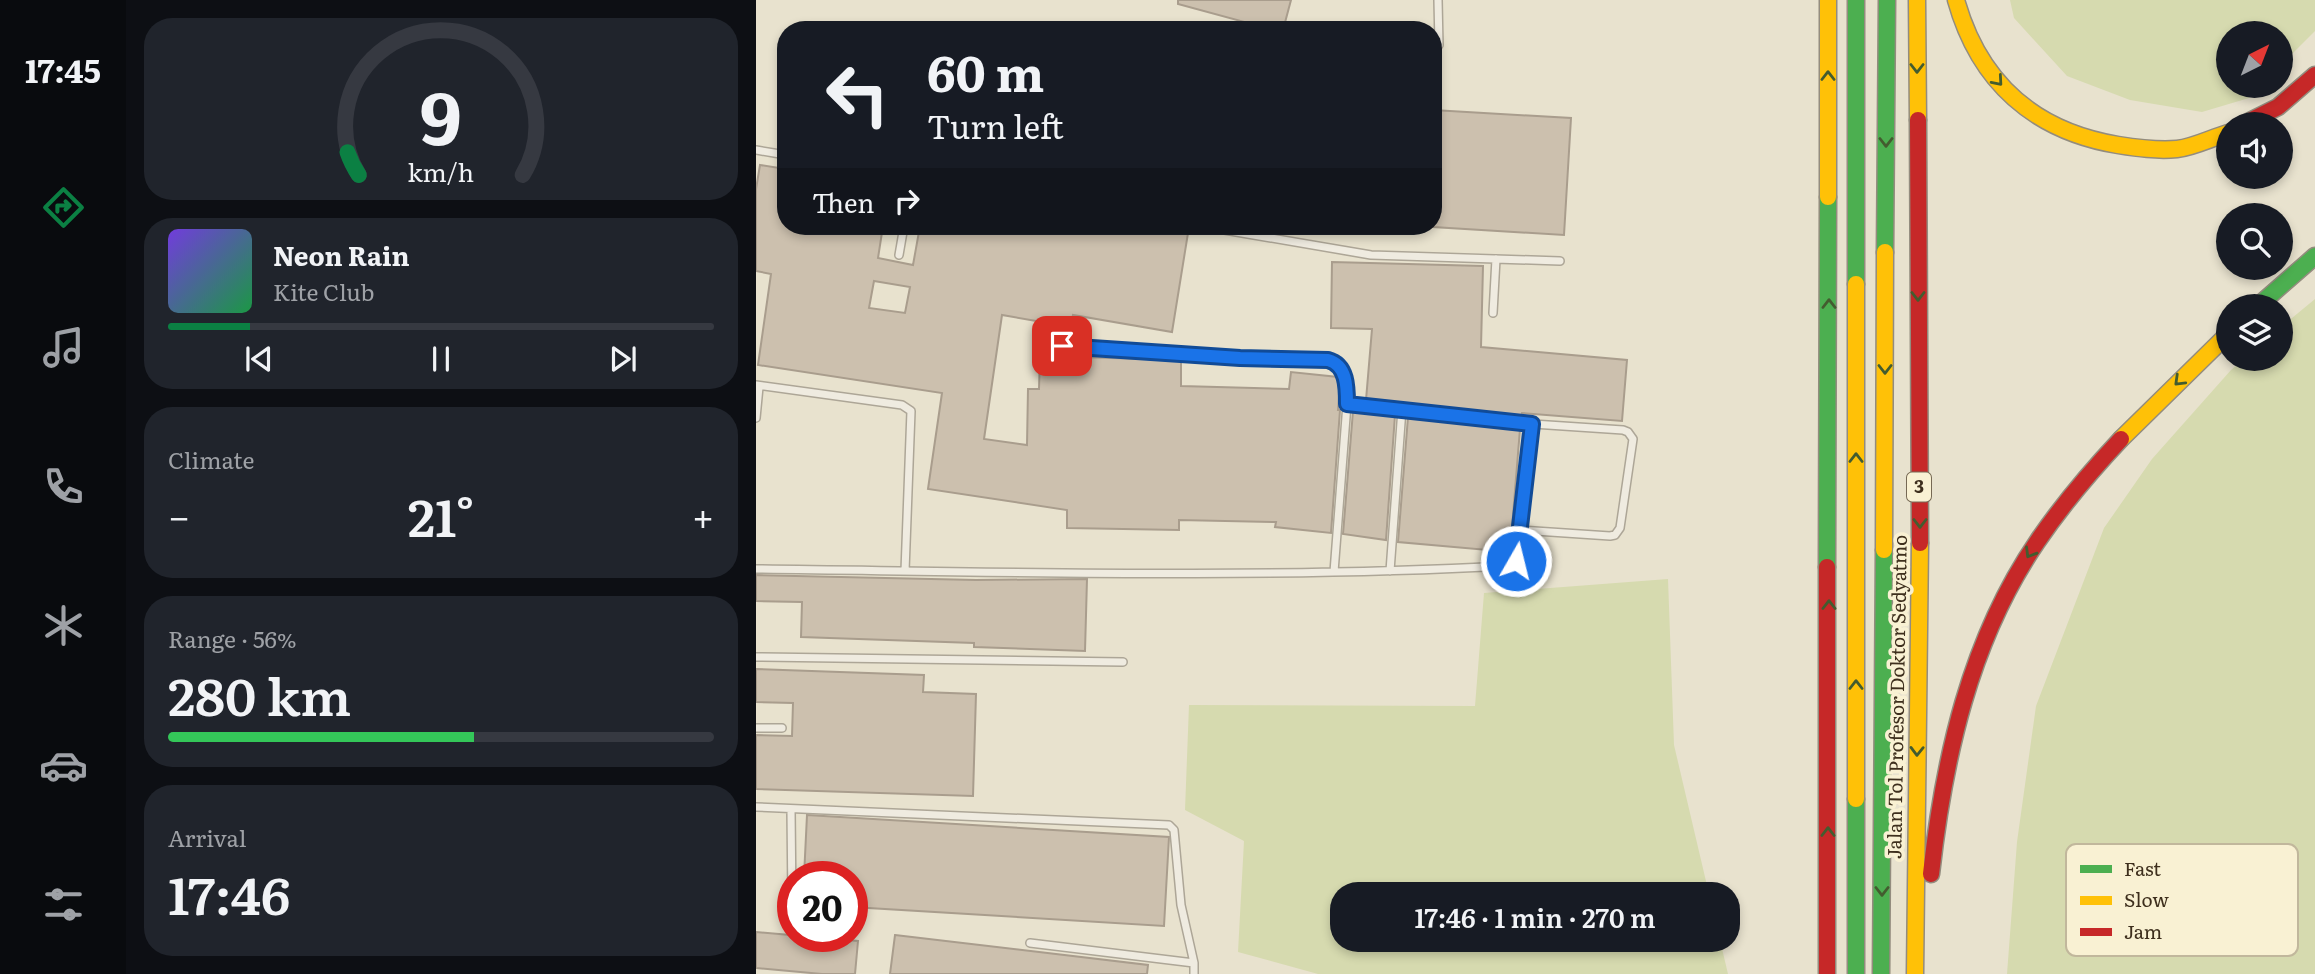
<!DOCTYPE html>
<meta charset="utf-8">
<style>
:root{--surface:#171b24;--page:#20242c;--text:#f1f3f6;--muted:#9ea1a6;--line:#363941;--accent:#0b8043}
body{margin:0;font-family:Literata,serif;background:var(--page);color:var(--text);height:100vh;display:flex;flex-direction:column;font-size:26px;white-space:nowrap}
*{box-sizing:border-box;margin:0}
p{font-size:23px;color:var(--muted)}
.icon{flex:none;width:38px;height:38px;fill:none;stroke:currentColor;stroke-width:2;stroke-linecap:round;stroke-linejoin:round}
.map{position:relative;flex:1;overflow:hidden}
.sheet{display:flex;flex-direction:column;gap:18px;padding:18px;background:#0d0f14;width:630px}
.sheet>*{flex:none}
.hud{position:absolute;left:21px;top:21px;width:665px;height:214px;border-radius:28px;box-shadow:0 4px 10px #0003;background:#171b24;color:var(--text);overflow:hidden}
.needle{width:46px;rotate:42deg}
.fabs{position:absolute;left:1460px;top:21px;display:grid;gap:14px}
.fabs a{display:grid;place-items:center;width:77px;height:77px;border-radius:50%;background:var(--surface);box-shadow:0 4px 10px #0003;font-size:35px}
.speed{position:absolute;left:21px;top:861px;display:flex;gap:14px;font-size:35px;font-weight:700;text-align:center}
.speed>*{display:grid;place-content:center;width:91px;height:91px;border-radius:50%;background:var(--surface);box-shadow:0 4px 10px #0003;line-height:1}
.speed .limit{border:10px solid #d22;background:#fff;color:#111}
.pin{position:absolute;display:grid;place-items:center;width:60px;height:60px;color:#fff;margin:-30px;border-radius:14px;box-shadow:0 4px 10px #0006}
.me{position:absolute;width:77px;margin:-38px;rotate:8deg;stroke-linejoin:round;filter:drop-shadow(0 0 5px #0008)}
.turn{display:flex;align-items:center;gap:24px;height:147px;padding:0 35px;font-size:32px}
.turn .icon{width:91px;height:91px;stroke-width:2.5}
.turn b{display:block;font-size:49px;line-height:60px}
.then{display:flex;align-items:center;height:66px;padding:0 35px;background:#0003;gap:14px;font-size:26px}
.big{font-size:52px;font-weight:600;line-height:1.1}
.sheet .widget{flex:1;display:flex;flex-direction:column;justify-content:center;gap:10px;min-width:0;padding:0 24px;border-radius:28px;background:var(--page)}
.sheet .dial{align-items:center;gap:0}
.dial svg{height:182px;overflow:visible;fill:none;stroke:var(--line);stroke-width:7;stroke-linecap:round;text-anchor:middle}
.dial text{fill:var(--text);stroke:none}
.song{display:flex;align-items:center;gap:21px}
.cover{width:84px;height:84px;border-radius:10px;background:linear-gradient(135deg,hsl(260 70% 55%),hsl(140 70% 35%))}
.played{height:7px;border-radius:4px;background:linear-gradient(90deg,var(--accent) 15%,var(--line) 15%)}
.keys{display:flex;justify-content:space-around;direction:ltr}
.heat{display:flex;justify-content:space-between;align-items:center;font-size:38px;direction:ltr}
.charge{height:10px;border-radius:5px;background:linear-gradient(90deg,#34c759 56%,var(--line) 0)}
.trip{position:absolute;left:574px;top:882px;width:410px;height:70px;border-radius:28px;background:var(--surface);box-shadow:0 4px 10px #0003;font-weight:600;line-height:70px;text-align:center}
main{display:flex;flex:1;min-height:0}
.tab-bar{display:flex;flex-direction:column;width:126px;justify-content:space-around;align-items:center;background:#090b0e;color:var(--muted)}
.tab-bar .icon{width:49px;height:49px}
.tab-bar .current{color:var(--accent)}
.tab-bar b{font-size:32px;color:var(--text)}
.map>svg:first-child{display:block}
</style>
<main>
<nav class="tab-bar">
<b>17:45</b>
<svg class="icon current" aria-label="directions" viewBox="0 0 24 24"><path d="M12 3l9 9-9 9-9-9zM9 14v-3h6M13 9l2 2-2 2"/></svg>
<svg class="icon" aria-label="music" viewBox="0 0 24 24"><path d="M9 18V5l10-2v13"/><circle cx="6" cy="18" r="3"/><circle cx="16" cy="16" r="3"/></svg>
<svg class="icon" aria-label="phone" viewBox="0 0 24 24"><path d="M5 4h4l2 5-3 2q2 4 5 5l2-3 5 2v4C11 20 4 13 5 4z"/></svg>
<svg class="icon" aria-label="climate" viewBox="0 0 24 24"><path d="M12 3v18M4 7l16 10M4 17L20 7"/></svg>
<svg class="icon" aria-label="car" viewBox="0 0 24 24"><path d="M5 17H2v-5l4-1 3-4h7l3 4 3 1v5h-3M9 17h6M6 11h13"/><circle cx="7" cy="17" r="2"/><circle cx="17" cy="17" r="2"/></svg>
<svg class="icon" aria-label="filters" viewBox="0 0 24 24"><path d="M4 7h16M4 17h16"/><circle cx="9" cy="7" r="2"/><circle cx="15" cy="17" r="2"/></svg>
</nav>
<section class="sheet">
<div class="widget dial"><svg viewBox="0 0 100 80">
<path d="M14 69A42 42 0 1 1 86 69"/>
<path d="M14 69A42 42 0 0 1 9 59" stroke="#0b8043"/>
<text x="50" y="56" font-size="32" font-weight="700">9</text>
<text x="50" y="72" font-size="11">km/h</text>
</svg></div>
<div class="widget">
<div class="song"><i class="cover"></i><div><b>Neon Rain</b><p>Kite Club</p></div></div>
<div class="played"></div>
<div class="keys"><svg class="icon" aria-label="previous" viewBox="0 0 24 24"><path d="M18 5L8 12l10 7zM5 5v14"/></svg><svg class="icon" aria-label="pause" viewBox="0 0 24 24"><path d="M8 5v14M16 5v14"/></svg><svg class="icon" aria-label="next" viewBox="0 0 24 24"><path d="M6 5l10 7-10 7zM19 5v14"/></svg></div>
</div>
<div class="widget"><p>Climate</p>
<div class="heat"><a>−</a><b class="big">21°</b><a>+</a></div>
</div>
<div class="widget"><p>Range · 56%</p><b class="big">280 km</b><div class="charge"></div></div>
<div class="widget"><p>Arrival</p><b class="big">17:46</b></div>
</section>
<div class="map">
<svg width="1559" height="974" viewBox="0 0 1559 974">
<rect width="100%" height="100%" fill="#e8e2ce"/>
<!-- green -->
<path fill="#d6daaf" d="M 1254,0 L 1559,0 L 1559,31 L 1524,66 L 1524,33 L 1472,33 L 1472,86 L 1504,86 L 1493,98 L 1446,112 L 1374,100 L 1311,76 L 1258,18 Z
M 1559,299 L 1559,974 L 1251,974 L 1261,842 L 1280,706 L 1348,528 L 1396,459 L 1475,370 L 1488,359 L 1524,359 L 1524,328 Z
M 912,579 L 918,745 L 953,894 L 586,894 L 586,940 L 964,940 L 972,974 L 562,974 L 482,952 L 488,841 L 429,810 L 433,705 L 719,706 L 728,593 Z"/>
<!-- building -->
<path fill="#ccc0ae" stroke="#a99d8d" stroke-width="2" fill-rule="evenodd" d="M 422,0 L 535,0 L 527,30 L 518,30 L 422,4 Z
M 677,110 L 815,118 L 808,235 L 677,227 Z
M 4,165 L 30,169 L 30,226 L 127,226 L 122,258 L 157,265 L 164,226 L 391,226 L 432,233 L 416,332 L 317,315 L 315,327 L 246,315 L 228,439 L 271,445 L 272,389 L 283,389 L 284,356 L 425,360 L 425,386 L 533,389 L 535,372 L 582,377 L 584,386 L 582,410 L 584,410 L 575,533 L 519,527 L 520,522 L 423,520 L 423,530 L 311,528 L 311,510 L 172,489 L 186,393 L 2,365 L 15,274 L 0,271 L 0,189 ZM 118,281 L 154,287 L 149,313 L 113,308 Z
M 576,262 L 727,266 L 725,347 L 871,360 L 866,421 L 766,413 L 765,417 L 610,400 L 616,329 L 575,328 Z
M 597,411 L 639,415 L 630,540 L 587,534 Z
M 652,417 L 764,429 L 754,552 L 642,542 Z
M 0,575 L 220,580 L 331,579 L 329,651 L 218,647 L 218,643 L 45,637 L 46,602 L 0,601 Z
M 0,669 L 168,675 L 167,692 L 220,694 L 217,796 L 0,789 L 0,735 L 36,736 L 37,703 L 0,702 Z
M 51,815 L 413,837 L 408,926 L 96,907 L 96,877 L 48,877 Z
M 0,932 L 102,941 L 99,974 L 66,974 L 0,968 Z
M 139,935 L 392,965 L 391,974 L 134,974 Z"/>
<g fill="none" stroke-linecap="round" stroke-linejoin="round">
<!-- lane casing -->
<g stroke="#ada697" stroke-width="10">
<path id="lane" d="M 682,0 L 683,45
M 0,150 L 30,155
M 445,226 L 615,255 L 804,261
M 143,255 L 148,226
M 737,313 L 740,259
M 306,346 L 484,358 L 572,360 C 591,365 591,387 591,404 L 777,424
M 0,385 L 146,405 L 155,411 L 149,571
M 0,418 L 3,387
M 0,569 C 250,572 501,579 751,566 L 757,565 L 762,556 L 777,424 L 867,430 L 872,432 L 877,439 L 864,528 L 859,535 L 854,536 L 765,530
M 634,571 L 646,409
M 578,572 L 591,404
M 0,657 L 367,662
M 0,728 L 26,728
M 0,807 L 413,825 L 418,830 L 425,905 L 438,963 L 438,974
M 35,810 L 36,904
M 274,943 L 438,963"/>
</g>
<!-- fast casing -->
<g stroke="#938c7e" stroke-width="19">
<path id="fast" d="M 1100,0 L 1100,284
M 1129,252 L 1131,0
M 1502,306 L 1559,256
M 1071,567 L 1072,197
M 1100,799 L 1100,974
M 1125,974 L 1128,550"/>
</g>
<!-- slow casing -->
<g stroke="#938c7e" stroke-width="19">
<path id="slow" d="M 1161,0 L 1162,120
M 1200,0 C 1223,82 1278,131 1362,145 C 1381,148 1401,151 1421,149 C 1438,147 1455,138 1472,133
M 1072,197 L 1072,0
M 1100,284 L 1100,799
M 1365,439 L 1472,334
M 1128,550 L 1129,252
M 1159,974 L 1164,543"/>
</g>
<!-- jam casing -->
<g stroke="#938c7e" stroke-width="19">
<path id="jam" d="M 1162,120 L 1164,543
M 1488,124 L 1522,107 L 1559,75
M 1175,874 C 1188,758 1214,640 1281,542 C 1306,505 1335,471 1365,439
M 1071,974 L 1071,567"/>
</g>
<!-- lane -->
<use href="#lane" stroke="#efebe0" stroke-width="7"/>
<!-- fast -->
<use href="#fast" stroke="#4caf50" stroke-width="16"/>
<!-- slow -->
<use href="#slow" stroke="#ffc107" stroke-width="16"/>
<!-- jam -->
<use href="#jam" stroke="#c62828" stroke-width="16"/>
</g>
<!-- one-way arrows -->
<defs><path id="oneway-chevron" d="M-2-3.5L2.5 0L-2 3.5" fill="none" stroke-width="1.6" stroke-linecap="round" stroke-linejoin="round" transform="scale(1.75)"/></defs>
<g stroke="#435c2f">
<use href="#oneway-chevron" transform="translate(1161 68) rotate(90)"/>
<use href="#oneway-chevron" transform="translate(1072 76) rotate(-90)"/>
<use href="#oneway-chevron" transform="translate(1242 81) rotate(49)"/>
<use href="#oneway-chevron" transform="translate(1130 142) rotate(90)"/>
<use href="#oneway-chevron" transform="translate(1162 296) rotate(90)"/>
<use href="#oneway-chevron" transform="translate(1073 304) rotate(-90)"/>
<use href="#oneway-chevron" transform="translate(1129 369) rotate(90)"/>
<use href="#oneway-chevron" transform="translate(1423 381) rotate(136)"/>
<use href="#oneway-chevron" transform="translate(1100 458) rotate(-90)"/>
<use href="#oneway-chevron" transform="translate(1164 523) rotate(90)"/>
<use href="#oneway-chevron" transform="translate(1274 553) rotate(121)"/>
<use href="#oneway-chevron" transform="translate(1073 605) rotate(-90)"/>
<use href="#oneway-chevron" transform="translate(1100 685) rotate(-90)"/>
<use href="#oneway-chevron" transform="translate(1161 751) rotate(91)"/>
<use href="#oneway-chevron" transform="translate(1072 832) rotate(-90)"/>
<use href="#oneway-chevron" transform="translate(1126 891) rotate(90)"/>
</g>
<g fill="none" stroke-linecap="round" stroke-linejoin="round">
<!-- route casing -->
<g stroke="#114b97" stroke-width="18">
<path id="route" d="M 306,346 L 484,358 L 572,360 C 591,365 591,387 591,404 L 776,424 L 760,561"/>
</g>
<!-- route -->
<use href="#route" stroke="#1a73e8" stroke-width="12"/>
</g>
<g text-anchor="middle" stroke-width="7" stroke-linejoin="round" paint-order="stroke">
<!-- shield labels -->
<rect fill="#f9f1d3" stroke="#766954" stroke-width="2" x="1151" y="472.5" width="24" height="29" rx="5"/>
<g font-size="18" font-weight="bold" fill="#3e2f1d">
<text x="1163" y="493">3</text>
</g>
<!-- street labels -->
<g font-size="19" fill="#3e2f1d" stroke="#f9f1d3">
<text transform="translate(1141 697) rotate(-89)" y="7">Jalan Tol Profesor Doktor Sedyatmo</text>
</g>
</g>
<!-- legend -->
<rect x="1310" y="844" width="232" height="112" rx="10" fill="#f9f1d3" stroke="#c1b79c" stroke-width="2"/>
<rect x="1324" y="865" width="32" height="8" fill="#4caf50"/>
<rect x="1324" y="896" width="32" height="9" fill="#ffc107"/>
<rect x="1324" y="928" width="32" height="8" fill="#c62828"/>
<g font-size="19" fill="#3e2f1d">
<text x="1368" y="876">Fast</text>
<text x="1368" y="907">Slow</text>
<text x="1368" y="939">Jam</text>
</g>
</svg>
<div class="fabs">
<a><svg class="needle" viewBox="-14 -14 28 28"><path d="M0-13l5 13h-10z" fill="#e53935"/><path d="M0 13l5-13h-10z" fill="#9ea1a6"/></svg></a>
<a><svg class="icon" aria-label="sound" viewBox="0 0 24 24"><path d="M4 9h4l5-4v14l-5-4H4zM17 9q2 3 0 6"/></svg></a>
<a><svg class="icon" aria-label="search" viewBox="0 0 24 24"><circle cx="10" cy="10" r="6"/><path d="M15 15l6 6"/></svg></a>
<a><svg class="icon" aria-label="layers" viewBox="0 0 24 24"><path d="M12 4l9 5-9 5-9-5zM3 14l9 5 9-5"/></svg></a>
</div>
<div class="speed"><div class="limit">20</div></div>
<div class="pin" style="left:306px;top:346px;background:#d93025"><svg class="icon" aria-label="arrive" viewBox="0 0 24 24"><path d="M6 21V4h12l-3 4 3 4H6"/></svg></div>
<svg class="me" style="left:760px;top:561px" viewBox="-20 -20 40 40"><circle r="17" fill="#1a73e8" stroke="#fff" stroke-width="3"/><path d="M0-11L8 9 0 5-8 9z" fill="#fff"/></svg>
<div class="trip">17:46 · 1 min · 270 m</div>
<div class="hud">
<div class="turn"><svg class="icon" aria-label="left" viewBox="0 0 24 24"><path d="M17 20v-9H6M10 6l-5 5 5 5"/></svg><div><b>60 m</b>Turn left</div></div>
<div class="then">Then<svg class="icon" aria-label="right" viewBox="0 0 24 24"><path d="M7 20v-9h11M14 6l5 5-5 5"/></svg></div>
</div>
</div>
</main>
